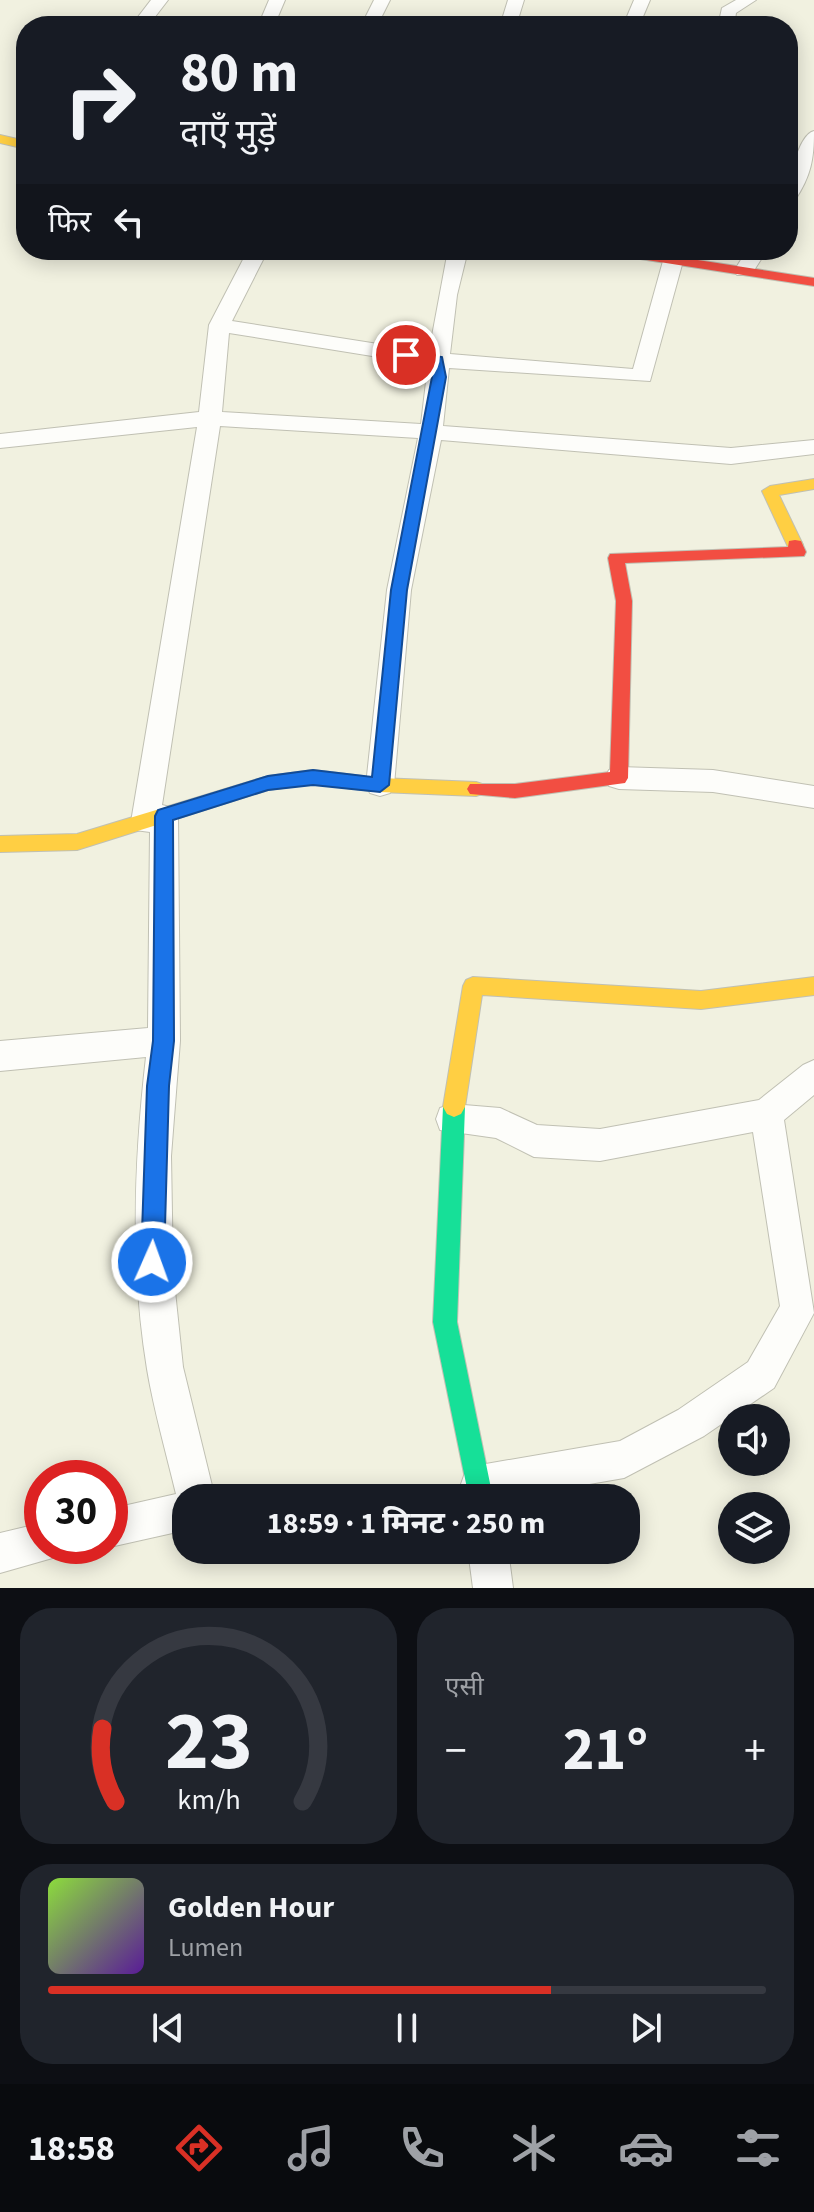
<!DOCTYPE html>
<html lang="hi">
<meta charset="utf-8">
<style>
:root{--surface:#171b24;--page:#20242c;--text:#f1f3f6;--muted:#9ea1a6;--line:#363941;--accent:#d93025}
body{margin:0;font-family:"Source Sans 3","Noto Sans Devanagari",sans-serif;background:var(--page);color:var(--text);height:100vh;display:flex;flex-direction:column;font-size:30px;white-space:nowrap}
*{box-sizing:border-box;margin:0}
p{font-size:26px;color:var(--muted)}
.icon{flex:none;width:44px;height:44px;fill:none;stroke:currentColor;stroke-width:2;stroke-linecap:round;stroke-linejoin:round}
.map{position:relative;height:1588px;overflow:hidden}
.panel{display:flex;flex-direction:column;gap:20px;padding:20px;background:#0d0f14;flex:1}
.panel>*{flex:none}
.guide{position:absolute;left:16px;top:16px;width:782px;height:244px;border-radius:32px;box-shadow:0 4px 20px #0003;background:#171b24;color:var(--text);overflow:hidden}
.controls{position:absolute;left:718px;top:1404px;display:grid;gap:16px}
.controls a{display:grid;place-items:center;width:72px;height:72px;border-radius:50%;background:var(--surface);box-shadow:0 4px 20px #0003;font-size:40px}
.speed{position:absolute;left:24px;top:1460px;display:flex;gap:16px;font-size:40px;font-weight:700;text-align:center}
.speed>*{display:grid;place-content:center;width:104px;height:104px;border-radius:50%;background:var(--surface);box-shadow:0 4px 20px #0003;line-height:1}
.speed .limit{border:12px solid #d22;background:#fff;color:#111}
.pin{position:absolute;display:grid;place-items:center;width:68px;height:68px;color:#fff;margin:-34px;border:4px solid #fff;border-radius:50%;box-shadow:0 2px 8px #0007}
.me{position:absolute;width:88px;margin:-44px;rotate:2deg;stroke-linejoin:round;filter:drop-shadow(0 0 6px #0008)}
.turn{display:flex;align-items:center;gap:28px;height:168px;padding:0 32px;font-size:36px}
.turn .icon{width:104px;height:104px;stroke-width:2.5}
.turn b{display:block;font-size:56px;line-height:68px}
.then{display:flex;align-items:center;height:76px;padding:0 32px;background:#0003;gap:16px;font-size:30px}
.big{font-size:60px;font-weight:700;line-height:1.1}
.panel .card{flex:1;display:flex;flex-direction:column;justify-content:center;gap:12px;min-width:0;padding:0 28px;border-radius:32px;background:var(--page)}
.panel .dial{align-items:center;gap:0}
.dial svg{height:208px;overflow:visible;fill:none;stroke:var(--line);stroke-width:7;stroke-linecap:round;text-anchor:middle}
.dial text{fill:var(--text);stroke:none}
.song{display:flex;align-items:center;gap:24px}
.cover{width:96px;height:96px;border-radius:12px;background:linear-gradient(135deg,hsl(90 70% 55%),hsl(270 70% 35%))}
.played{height:8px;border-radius:4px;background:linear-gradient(90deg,var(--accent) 70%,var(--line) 70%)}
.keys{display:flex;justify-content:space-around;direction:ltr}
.heat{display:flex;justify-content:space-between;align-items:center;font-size:44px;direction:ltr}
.panel .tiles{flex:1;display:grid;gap:20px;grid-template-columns:1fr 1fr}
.card:last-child{grid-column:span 2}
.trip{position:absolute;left:172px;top:1484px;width:468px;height:80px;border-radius:32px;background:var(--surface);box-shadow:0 4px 20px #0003;font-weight:700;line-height:80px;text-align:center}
.menu{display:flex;height:128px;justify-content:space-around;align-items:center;background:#090b0e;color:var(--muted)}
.menu .icon{width:56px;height:56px}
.menu .on{color:var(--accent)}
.menu b{font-size:36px;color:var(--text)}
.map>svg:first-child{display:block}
</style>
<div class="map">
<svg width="814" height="1588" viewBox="0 0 814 1588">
<rect width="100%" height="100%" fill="#f1f1e0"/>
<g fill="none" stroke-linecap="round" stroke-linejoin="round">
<!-- street casing -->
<g stroke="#c0c0b3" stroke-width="2">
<path id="street" d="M 151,0 L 168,0 L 148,26 L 131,26 Z
M 269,0 L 285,0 L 274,26 L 258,26 Z
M 374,0 L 390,0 L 377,26 L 361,26 Z
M 508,0 L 524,0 L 516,26 L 500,26 Z
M 634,0 L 650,0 L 639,26 L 623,26 Z
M 736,0 L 756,0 L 736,13 L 734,26 L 718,26 L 722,8 Z
M 814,131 C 814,159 811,176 795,200 L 788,202 C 788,186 797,135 814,131 Z
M 248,250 L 268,250 L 232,321 L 429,352 L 448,250 L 468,250 L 457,295 L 450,354 L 633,369 L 663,261 L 662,250 L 682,250 L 683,261 L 650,381 L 449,368 L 443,426 L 731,448 L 814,440 L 814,454 L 731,464 L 441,440 L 411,590 L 394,785 L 390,793 L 380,796 L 370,793 L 366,785 L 387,590 L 418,438 L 220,426 L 162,805 L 174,808 L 178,816 L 180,1041 L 171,1156 L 173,1272 L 183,1367 L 215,1498 L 186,1498 L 186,1530 L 110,1547 L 106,1546 L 110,1546 L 110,1509 L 176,1494 C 166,1452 154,1411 147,1369 C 130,1266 134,1160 146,1057 L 0,1071 L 0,1041 L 148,1028 L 150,832 L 135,830 L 131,822 L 197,427 L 0,448 L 0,434 L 199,412 L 209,325 ZM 229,333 L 428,365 L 421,424 L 222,412 Z
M 747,250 L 767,250 L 751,275 L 737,275 L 734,271 Z
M 619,767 L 713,770 L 814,786 L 814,808 L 713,792 L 619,789 L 609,786 L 605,778 L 609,770 Z
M 814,1060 L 814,1095 L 784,1120 L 814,1313 L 774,1388 L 704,1436 L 624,1478 L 509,1498 L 466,1498 L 461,1484 L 466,1470 L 480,1465 L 620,1441 L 678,1410 L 748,1362 L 780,1306 L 753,1132 L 600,1161 L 534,1157 L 496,1138 L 440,1130 L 436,1119 L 440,1108 L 452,1104 L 500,1108 L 537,1125 L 600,1129 L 759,1100 L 803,1065 Z
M 42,1523 L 42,1546 L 60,1546 L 56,1557 L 0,1573 L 0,1533 Z
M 468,1550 L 508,1550 L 513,1588 L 473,1588 Z"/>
</g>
<!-- fast casing -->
<g stroke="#c0c0b3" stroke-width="2">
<path id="fast" d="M 454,1097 L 461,1100 L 465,1107 L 457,1322 L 493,1498 L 469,1498 L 433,1322 L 443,1107 L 447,1100 Z"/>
</g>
<!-- slow casing -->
<g stroke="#c0c0b3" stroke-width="2">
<path id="slow" d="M 0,135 L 26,141 L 26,149 L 0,143 Z
M 814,479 L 814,489 L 779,495 L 803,545 L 801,549 L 789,549 L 762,491 L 770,486 Z
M 313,770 L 380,778 L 476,782 L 482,784 L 485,789 L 482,794 L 476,796 L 380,792 L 313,784 L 268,790 L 77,850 L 0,852 L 0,836 L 77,834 L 268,776 Z
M 473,977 L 701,991 L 814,977 L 814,995 L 701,1009 L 482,995 L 465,1107 L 461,1114 L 454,1117 L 447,1114 L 443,1107 L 463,986 L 466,980 Z"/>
</g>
<!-- jam casing -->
<g stroke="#c0c0b3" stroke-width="2">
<path id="jam" d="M 602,250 L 633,250 L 814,278 L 814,286 L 608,254 Z
M 795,540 L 801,541 L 806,552 L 804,556 L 625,563 L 632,601 L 628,778 L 625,783 L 515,798 L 470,794 L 467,789 L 470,784 L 515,784 L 610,772 L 616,601 L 608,558 L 610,554 L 788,547 L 789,541 Z"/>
</g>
<!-- street -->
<use href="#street" fill="#fdfdfa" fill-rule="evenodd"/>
<!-- fast -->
<use href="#fast" fill="#16e098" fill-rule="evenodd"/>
<!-- slow -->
<use href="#slow" fill="#ffcf43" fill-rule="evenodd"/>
<!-- jam -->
<use href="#jam" fill="#f24e42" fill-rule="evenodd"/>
</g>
<!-- route -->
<path fill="#1a73e8" stroke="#114b97" stroke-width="2" d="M 406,351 L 442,357 L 446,377 L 407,590 L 389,785 L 380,792 L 313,785 L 268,790 L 173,820 L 174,1041 L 169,1086 L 164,1262 L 160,1270 L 152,1273 L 144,1270 L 141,1262 L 147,1086 L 153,1041 L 155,816 L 158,810 L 268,776 L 313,770 L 372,777 L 391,590 L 432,377 L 430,363 L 401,358 L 401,352 Z"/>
</svg>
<div class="controls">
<a><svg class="icon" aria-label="sound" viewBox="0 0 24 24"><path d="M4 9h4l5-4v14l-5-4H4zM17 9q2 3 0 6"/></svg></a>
<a><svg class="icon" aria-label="layers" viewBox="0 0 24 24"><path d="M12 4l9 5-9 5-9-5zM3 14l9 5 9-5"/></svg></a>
</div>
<div class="speed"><div class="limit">30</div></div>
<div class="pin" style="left:406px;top:355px;background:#d93025"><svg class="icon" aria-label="arrive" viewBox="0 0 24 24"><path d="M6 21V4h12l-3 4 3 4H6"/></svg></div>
<svg class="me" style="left:152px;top:1262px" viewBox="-20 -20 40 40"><circle r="17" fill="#1a73e8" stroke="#fff" stroke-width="3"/><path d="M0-11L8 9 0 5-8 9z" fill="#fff"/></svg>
<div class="trip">18:59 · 1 मिनट · 250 m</div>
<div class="guide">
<div class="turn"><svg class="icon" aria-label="right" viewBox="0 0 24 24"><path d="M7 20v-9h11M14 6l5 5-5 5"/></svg><div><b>80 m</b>दाएँ मुड़ें</div></div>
<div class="then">फिर<svg class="icon" aria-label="left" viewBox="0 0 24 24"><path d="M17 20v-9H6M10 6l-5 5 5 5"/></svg></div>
</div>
</div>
<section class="panel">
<div class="tiles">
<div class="card dial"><svg viewBox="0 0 100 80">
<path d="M14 69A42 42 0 1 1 86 69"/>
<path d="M14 69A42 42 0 0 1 9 41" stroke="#d93025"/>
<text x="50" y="56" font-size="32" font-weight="700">23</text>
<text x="50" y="72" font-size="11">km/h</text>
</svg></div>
<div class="card"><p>एसी</p>
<div class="heat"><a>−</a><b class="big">21°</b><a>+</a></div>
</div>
<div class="card">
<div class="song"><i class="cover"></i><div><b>Golden Hour</b><p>Lumen</p></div></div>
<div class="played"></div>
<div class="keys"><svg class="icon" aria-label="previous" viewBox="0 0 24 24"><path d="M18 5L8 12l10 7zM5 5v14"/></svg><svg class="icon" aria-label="pause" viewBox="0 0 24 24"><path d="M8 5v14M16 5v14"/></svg><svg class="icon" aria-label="next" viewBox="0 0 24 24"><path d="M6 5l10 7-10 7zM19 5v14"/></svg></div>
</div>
</div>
</section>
<nav class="menu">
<b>18:58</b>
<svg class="icon on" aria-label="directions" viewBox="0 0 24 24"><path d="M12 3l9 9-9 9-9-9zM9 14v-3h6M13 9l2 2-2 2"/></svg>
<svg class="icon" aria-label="music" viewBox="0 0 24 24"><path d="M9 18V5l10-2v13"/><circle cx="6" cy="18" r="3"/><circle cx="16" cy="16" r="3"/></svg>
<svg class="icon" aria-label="phone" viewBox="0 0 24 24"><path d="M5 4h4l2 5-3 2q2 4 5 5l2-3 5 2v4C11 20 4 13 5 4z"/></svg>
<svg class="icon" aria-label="climate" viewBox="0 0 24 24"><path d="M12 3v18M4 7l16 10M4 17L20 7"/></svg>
<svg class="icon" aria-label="car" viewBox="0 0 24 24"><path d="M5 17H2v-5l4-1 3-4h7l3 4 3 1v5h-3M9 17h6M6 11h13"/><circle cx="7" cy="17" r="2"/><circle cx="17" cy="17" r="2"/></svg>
<svg class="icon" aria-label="filters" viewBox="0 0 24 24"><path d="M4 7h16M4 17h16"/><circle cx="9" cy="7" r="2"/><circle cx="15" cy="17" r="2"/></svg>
</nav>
